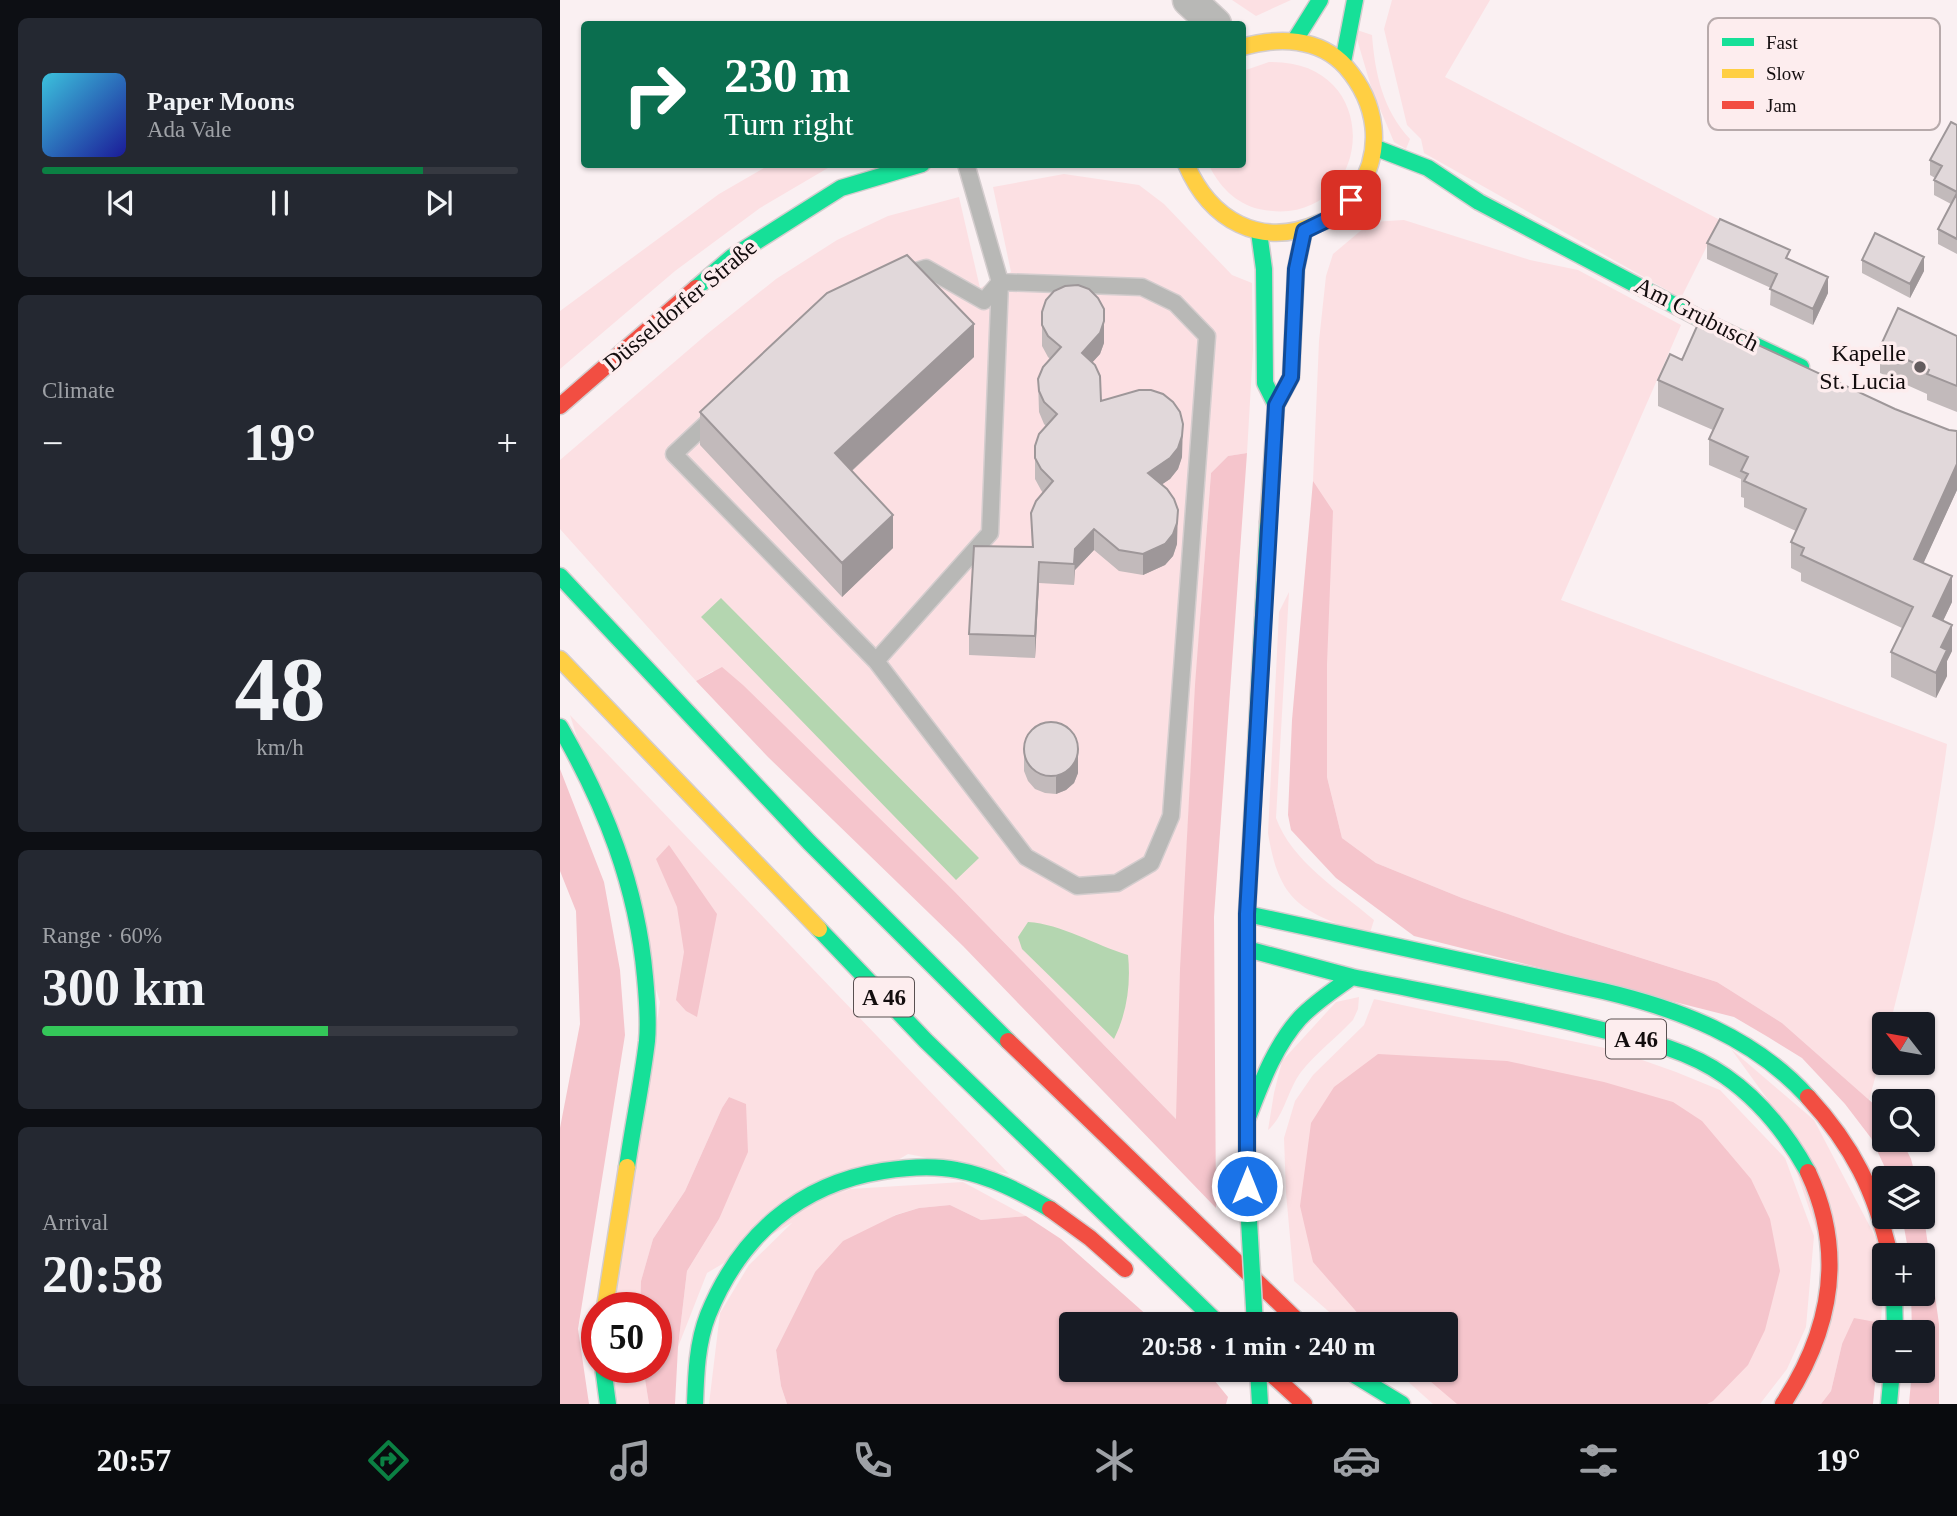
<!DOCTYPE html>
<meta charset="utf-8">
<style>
:root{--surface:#171b24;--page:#242831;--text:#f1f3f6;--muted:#9ea1a6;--line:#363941;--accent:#0b8043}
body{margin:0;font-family:"Times New Roman",serif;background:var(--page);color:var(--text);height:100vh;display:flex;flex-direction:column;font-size:26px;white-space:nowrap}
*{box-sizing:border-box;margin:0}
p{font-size:23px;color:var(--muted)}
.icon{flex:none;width:38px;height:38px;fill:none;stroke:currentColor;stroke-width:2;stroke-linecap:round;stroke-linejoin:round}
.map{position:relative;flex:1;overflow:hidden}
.side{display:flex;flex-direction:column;gap:18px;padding:18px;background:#0d0f14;width:560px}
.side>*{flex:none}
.hud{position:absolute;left:21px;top:21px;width:665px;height:147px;border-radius:7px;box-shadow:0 2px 5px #0004;background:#0b6e4f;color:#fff;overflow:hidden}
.needle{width:46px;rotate:301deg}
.fabs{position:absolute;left:1312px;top:1012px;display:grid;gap:14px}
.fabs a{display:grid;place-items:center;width:63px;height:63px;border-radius:7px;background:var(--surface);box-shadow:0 2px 5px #0004;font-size:35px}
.speed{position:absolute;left:21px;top:1292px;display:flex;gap:14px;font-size:35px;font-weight:700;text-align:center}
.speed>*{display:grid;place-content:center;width:91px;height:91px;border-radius:50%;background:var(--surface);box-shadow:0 2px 5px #0004;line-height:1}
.speed .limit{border:10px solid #d22;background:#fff;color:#111}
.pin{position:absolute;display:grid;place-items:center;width:60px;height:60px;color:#fff;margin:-30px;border-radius:14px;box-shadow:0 4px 10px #0006}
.me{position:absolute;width:77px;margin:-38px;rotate:0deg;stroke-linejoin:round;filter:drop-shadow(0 0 5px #0008)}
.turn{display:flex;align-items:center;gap:24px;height:147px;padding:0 28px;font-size:32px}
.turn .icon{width:91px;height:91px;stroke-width:2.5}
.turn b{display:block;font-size:49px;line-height:60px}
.big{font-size:52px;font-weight:800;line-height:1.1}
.side .tile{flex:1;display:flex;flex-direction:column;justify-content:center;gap:10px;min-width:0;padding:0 24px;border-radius:10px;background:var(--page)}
.side .dial{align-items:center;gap:0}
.dial b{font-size:91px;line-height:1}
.song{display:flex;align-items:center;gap:21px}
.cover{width:84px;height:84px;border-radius:10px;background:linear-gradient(135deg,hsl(190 70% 55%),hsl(240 70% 35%))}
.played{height:7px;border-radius:4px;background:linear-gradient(90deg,var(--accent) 80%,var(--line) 80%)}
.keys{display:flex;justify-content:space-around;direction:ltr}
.heat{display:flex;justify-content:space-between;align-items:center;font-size:38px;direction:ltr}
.charge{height:10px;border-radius:5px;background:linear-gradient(90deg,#34c759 60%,var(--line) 0)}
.trip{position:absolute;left:499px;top:1312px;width:399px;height:70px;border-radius:7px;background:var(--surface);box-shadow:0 2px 5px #0004;font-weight:800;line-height:70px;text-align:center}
.tabs{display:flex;height:112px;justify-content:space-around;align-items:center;background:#090b0e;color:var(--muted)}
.tabs .icon{width:49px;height:49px}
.tabs .active{color:var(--accent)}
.tabs b{font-size:32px;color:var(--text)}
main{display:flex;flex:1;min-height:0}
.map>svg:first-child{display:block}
</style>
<main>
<section class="side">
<div class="tile">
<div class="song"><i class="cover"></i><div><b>Paper Moons</b><p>Ada Vale</p></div></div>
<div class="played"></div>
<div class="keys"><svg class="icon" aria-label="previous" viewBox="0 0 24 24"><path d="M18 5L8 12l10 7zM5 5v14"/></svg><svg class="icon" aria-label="pause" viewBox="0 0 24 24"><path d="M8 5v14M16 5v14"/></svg><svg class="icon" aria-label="next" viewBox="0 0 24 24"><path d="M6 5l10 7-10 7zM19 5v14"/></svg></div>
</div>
<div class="tile"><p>Climate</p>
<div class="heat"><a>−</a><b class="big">19°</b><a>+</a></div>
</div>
<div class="tile dial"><b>48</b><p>km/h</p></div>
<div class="tile"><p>Range · 60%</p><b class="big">300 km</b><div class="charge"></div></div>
<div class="tile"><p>Arrival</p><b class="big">20:58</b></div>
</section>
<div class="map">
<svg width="1397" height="1404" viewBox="0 0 1397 1404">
<rect width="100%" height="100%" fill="#faf0f2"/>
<!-- green -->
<path fill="#fce0e3" d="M 672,0 L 731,0 L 696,16 Z
M 832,0 L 930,0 L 885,77 L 1160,220 L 1121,298 L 864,153 L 861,139 L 847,125 L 824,29 Z
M 794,29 L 812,35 C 815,74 823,110 850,139 L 846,149 L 834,142 L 812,90 Z
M 709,62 C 832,59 812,234 699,209 C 676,204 658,185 649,165 L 682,164 L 683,71 Z
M 209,165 L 273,165 L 200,208 L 115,271 L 0,369 L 0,311 L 159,194 Z
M 504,174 L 579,185 L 604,204 L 672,275 L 692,283 L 693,350 L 687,453 L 668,456 L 651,473 C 634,689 622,904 617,1120 L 395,892 L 153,671 L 136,681 L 0,529 L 0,460 L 147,334 L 216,279 L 277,240 L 328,216 L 399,197 L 420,288 L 451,272 L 433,187 Z
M 844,220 L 970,260 L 1018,270 L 1121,325 L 1001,600 L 1387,744 C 1375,838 1354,932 1330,1024 L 1325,1024 L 1325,1042 L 1309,1100 L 1222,1023 L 1157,982 L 1005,934 L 902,898 L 816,863 L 782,838 L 767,777 L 767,664 L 753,481 L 759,341 L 766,276 L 773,254 L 811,222 Z
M 729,592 L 716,818 C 732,862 779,890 814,920 L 809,936 C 746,911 720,908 708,833 L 719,612 Z
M 10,715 L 449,1174 L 348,1154 L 147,1273 L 118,1347 L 127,1271 L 159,1219 L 186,1105 L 169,1097 L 162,1108 L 125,1191 L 93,1239 L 81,1281 L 80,1307 L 54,1307 L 100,1002 Z
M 799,997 L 798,1009 L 793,1020 C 777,1037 756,1053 741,1072 C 728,1089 724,1117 708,1130 L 714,1093 L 722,1061 L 776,1002 Z
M 814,999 L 1054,1050 L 1116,1072 L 1160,1090 L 1225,1158 L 1254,1236 L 1246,1327 L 1227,1369 L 1200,1404 L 873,1404 L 835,1370 L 886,1370 L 886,1325 L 784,1325 L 734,1281 L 726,1193 L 724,1138 L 735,1101 L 753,1075 L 804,1025 Z
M 1171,1049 L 1254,1120 L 1318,1242 L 1323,1287 L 1321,1323 L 1282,1344 L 1271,1391 L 1261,1404 L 1230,1404 L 1277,1291 L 1216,1111 Z
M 403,1182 L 466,1216 L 421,1220 L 390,1205 L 359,1208 L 335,1215 L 255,1272 L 216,1350 L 221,1386 L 227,1404 L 149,1404 L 160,1313 L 189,1265 L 239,1216 L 290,1189 Z
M 52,1367 L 83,1367 L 89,1404 L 58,1404 Z"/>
<!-- forest -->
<path fill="#f5c5cc" d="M 687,453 L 654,917 L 656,1208 L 403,946 L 208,757 L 136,681 L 162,667 L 183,685 L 395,892 L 616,1119 L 620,969 L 635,685 L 651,473 L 668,456 Z
M 753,481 L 773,511 L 767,664 L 767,777 L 782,838 L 816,863 L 902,898 L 1005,934 L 1157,982 L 1222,1023 L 1325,1114 L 1325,1139 L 1341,1139 L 1351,1159 L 1356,1178 L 1330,1178 L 1311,1138 L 1285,1104 L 1242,1058 L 1208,1037 L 1174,1017 L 854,936 L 776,878 L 731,830 L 728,815 L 732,720 Z
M 0,769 L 44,882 L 60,970 L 65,1035 L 18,1329 L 29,1404 L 0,1404 L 0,1128 L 20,1024 L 16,911 L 0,871 Z
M 109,845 L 157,914 L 137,1017 L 126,1011 L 116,1000 L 124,952 L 117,907 L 96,859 Z
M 818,1054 L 947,1061 L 1044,1082 L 1113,1102 L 1142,1121 L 1191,1179 L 1210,1219 L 1220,1271 L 1205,1330 L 1188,1365 L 1153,1401 L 1147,1404 L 897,1404 L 857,1370 L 886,1370 L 886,1325 L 808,1325 L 753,1262 L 740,1206 L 751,1123 L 774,1087 Z
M 169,1097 L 186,1104 L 188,1152 L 159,1219 L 127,1271 L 118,1347 L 115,1404 L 89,1404 L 83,1367 L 96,1367 L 96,1307 L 80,1307 L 81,1281 L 93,1239 L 125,1191 L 162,1108 Z
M 390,1205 L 421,1220 L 466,1216 L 501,1239 L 598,1325 L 511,1325 L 511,1370 L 646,1370 L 668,1397 L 666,1404 L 227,1404 L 221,1386 L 216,1350 L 255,1272 L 283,1241 L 336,1215 L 359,1208 Z
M 1363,1210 L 1379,1324 L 1379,1404 L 1349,1404 L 1352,1370 L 1363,1370 L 1363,1332 L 1352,1332 L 1351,1293 L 1363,1293 L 1363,1255 L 1349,1255 L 1342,1216 L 1363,1216 Z
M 1294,1318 L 1321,1323 L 1313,1404 L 1261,1404 L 1271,1391 L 1282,1344 Z"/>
<!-- water -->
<path fill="#b4d6b0" d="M 161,598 L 419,858 L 396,880 L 141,617 Z
M 468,922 C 501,924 535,945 568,955 C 571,984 567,1013 554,1039 L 462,949 L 458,937 Z"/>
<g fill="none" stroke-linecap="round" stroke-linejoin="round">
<!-- lane casing -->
<g stroke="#d4cdce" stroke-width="19">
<path id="lane" d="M 366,268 L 424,301 L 440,282 L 582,287 L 615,303 L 647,336 L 611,816 L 591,863 L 557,883 L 517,886 L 466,857 L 316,661 L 114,454 L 271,307 L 333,278 Z
M 316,661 L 430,533 L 440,282 L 406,164"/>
</g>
<!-- street casing -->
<g stroke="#d4cdce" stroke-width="35">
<path id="street" d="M 629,0 L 655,24"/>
</g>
<!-- fast casing -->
<g stroke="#d4cdce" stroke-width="19">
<path id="fast" d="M 735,40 L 760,0
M 783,62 L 795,0
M 816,148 L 868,168 L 919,202 L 1152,325 L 1241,367
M 699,232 L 704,269 L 705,383 L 716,405
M 136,288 L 172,257 L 281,188 L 362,164
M 0,576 L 249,842 L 448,1041
M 0,727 C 45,805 77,886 85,977 C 87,998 89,1020 87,1041 C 82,1083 73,1125 67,1167
M 687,914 L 1043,991 C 1119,1009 1194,1037 1248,1097
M 259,929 L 366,1041 L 660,1325
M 687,949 L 792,977
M 687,1120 C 701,1084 714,1047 740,1018 C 755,1002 774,990 792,977 C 870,993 949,1007 1026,1026 C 1074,1038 1124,1047 1165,1076 C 1201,1101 1227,1134 1248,1172
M 687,1186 L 687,914 L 708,522
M 1334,1293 L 1335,1332
M 43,1367 L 48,1404
M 698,1370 L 700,1404
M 796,1376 L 842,1404
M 135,1404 C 136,1374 137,1343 148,1315 C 180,1236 239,1184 323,1171 C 348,1167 373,1165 397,1170 C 430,1176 461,1192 490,1209
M 1329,1404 L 1332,1370"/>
</g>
<!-- slow casing -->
<g stroke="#d4cdce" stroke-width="19">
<path id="slow" d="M 626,164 C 650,220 700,249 759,223 C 765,221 773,219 778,214 C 787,208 793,198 798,190 C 824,149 817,103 786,67 C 759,37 718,37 682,47
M 708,522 L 716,405 L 731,377 L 736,269 L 744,231
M 0,659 L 259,929
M 45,1307 L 67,1167"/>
</g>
<!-- jam casing -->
<g stroke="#d4cdce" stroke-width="19">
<path id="jam" d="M 0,406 L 136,288
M 448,1041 L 742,1325
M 1248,1097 C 1293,1146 1315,1191 1330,1255
M 490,1209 L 530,1238 L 565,1269
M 707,1370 L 744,1404
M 1223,1404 C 1271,1331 1286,1253 1248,1172"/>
</g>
<!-- lane -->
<use href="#lane" stroke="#b8b8b6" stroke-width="16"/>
<!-- street -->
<use href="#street" stroke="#b8b8b6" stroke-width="32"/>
<!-- fast -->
<use href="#fast" stroke="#16e098" stroke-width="16"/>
<!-- slow -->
<use href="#slow" stroke="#ffcf43" stroke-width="16"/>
<!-- jam -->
<use href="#jam" stroke="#f24e42" stroke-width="16"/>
<!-- fast-bridge casing -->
<g stroke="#d4cdce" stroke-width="19" stroke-linecap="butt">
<path id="fast-bridge" d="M 687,1186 L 695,1325"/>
</g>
<!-- fast-bridge -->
<use href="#fast-bridge" stroke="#16e098" stroke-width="16"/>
</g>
<!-- wall -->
<path fill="#c2babb" d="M 1397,125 L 1397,254 L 1378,244 L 1378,229 L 1391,204 L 1374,195 L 1374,180 L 1375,178 L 1370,175 L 1370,160 Z
M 1147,243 L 1230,260 L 1268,293 L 1253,325 L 1210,305 L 1211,288 L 1147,259 Z
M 1302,260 L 1364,271 L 1350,298 L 1302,273 Z
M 482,312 L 544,343 L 540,354 L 532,362 L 541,401 L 622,457 L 618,469 L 610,479 L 602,484 L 617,544 L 613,556 L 605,565 L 583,575 L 559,571 L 534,550 L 515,570 L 514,585 L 479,583 L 475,658 L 409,655 L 409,634 L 472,547 L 471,513 L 483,493 L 481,490 L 475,479 L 475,446 L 486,426 L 484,424 L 479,412 L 478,379 L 490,359 L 488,357 L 482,346 Z
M 1397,336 L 1397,412 L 1367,400 L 1367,394 L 1320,373 L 1320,347 Z
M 414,357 L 292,471 L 333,548 L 282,597 L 140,445 L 140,412 Z
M 1122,360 L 1335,409 L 1389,430 L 1397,431 L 1397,490 L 1363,563 L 1392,602 L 1383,621 L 1392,651 L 1387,661 L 1387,676 L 1376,698 L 1331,677 L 1331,652 L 1342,628 L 1241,581 L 1241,573 L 1231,568 L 1231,542 L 1236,531 L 1184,507 L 1184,498 L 1181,497 L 1181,479 L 1149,465 L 1149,439 L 1153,430 L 1098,406 L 1098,380 Z
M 464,743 L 518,773 L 514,783 L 506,790 L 496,794 L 485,793 L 475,789 L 468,781 L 464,771 Z"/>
<!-- shaded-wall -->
<path fill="#9e9799" d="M 1364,257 L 1364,271 L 1350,298 L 1350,284 Z
M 1268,277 L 1268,293 L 1253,325 L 1253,309 Z
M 544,321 L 544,343 L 540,354 L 522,374 L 522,353 Z
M 414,324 L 414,357 L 275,486 L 275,453 Z
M 623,424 L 622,457 L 618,469 L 610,479 L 588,494 L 588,473 Z
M 1397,464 L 1397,490 L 1354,584 L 1354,559 Z
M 618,510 L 617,544 L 613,556 L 605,565 L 583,575 L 583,554 Z
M 333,515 L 333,548 L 282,597 L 282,563 Z
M 534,529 L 534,550 L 515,570 L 514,585 L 515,549 Z
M 479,562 L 479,583 L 475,658 L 475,636 Z
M 1392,576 L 1392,602 L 1373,642 L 1373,616 Z
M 1392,625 L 1392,651 L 1387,661 L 1387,676 L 1376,698 L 1376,673 L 1381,647 Z
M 518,745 L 518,773 L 514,783 L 506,790 L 496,794 L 496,777 Z"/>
<!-- building -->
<path fill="#e1d8da" stroke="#9e9799" stroke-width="2" d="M 1391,122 L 1397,125 L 1397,192 L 1374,180 L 1382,166 L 1370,160 Z
M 1397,193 L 1397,239 L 1378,229 Z
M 1160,219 L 1230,250 L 1226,258 L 1268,277 L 1253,309 L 1210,289 L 1217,274 L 1147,243 Z
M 1315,233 L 1364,257 L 1350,284 L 1302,260 Z
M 347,255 L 414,324 L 275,453 L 333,515 L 282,563 L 140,412 L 267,293 Z
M 518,285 L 529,289 L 538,298 L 544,309 L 544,321 L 540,333 L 522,353 L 535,365 L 540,376 L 541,401 L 579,390 L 591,390 L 603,394 L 613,402 L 620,412 L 623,424 L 622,436 L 618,448 L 610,458 L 588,473 L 607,489 L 614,499 L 618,510 L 617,523 L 613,534 L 605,544 L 583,554 L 559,550 L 534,529 L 515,549 L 514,564 L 479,562 L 475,636 L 409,634 L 414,546 L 473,547 L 471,513 L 476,501 L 493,481 L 481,469 L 475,458 L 475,446 L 479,434 L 497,414 L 484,402 L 479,391 L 478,379 L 483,367 L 501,347 L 488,336 L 482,325 L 482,312 L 486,300 L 494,291 L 505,286 Z
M 1338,308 L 1397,336 L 1397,386 L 1367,374 L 1369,370 L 1320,347 Z
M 1138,324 L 1192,347 L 1194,343 L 1335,409 L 1389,430 L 1397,431 L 1397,464 L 1354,559 L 1392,576 L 1373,616 L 1392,625 L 1381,647 L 1387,650 L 1376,673 L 1331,652 L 1353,607 L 1241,555 L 1244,548 L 1231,542 L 1246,509 L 1184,481 L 1188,474 L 1181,471 L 1188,457 L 1149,439 L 1163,409 L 1098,380 L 1110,354 L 1122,360 Z
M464 749a27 27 0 1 1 54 0a27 27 0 1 1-54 0Z"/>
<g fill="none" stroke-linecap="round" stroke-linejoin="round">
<!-- route casing -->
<g stroke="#114b97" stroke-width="18">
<path id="route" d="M 687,1186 L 687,914 L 716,405 L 731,377 L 736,269 L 744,231 L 779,214 L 791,200"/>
</g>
<!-- route -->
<use href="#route" stroke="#1a73e8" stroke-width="12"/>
</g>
<!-- markers -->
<circle fill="#645c5e" stroke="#fdedee" stroke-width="2.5" cx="1360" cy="367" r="7"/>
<g text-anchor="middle" stroke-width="7" stroke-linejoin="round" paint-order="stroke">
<!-- shield labels -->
<g fill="#fdedee" stroke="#595051" stroke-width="2">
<rect x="294" y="977.5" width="60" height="39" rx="5"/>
<rect x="1046" y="1019.5" width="60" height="39" rx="5"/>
</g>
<g font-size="23" font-weight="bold" fill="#130d0e">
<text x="324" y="1005">A 46</text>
<text x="1076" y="1047">A 46</text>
</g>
<!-- street labels -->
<g font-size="24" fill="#130d0e" stroke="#fdedee">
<text transform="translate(120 305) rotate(-40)" y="8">Düsseldorfer Straße</text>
<text transform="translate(1137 314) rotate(27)" y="8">Am Grubusch</text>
</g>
<!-- poi labels -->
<g font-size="24" fill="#130d0e" stroke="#fdedee" text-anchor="end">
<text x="1346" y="361">Kapelle<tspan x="1346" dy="28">St. Lucia</tspan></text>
</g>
</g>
<!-- legend -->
<rect x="1148" y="18" width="232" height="112" rx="10" fill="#fdedee" stroke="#b7aaab" stroke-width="2"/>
<rect x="1162" y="38" width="32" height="8" fill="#16e098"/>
<rect x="1162" y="69" width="32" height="9" fill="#ffcf43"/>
<rect x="1162" y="101" width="32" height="8" fill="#f24e42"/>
<g font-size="19" fill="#130d0e">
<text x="1206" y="49">Fast</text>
<text x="1206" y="80">Slow</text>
<text x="1206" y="112">Jam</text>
</g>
</svg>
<div class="fabs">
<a><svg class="needle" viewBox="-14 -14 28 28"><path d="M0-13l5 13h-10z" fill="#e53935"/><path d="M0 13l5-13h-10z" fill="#9ea1a6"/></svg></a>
<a><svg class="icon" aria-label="search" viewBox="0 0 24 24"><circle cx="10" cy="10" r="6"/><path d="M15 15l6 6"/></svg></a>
<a><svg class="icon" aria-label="layers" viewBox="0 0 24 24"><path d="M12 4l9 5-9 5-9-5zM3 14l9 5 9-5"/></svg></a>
<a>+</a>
<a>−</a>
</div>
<div class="speed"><div class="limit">50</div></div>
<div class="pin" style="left:791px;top:200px;background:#d93025"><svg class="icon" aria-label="arrive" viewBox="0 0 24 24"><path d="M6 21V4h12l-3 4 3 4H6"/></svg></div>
<svg class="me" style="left:687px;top:1186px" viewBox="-20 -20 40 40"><circle r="17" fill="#1a73e8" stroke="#fff" stroke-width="3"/><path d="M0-11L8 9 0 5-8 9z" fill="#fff"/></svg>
<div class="trip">20:58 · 1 min · 240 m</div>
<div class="hud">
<div class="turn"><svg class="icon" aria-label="right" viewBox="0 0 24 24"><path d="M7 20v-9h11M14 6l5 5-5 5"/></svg><div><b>230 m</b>Turn right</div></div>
</div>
</div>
</main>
<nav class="tabs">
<b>20:57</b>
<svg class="icon active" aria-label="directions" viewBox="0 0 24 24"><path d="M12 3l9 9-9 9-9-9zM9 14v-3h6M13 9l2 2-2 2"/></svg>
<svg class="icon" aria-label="music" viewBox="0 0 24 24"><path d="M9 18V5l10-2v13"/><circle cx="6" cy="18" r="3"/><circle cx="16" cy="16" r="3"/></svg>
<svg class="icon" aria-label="phone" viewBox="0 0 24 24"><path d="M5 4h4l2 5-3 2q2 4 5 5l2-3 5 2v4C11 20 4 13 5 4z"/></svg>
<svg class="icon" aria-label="climate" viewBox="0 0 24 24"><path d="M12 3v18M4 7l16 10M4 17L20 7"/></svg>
<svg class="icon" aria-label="car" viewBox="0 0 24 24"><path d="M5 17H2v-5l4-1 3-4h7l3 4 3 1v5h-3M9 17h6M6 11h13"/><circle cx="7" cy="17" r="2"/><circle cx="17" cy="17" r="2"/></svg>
<svg class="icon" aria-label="filters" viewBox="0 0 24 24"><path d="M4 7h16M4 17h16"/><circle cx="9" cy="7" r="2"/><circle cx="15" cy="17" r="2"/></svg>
<b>19°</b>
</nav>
